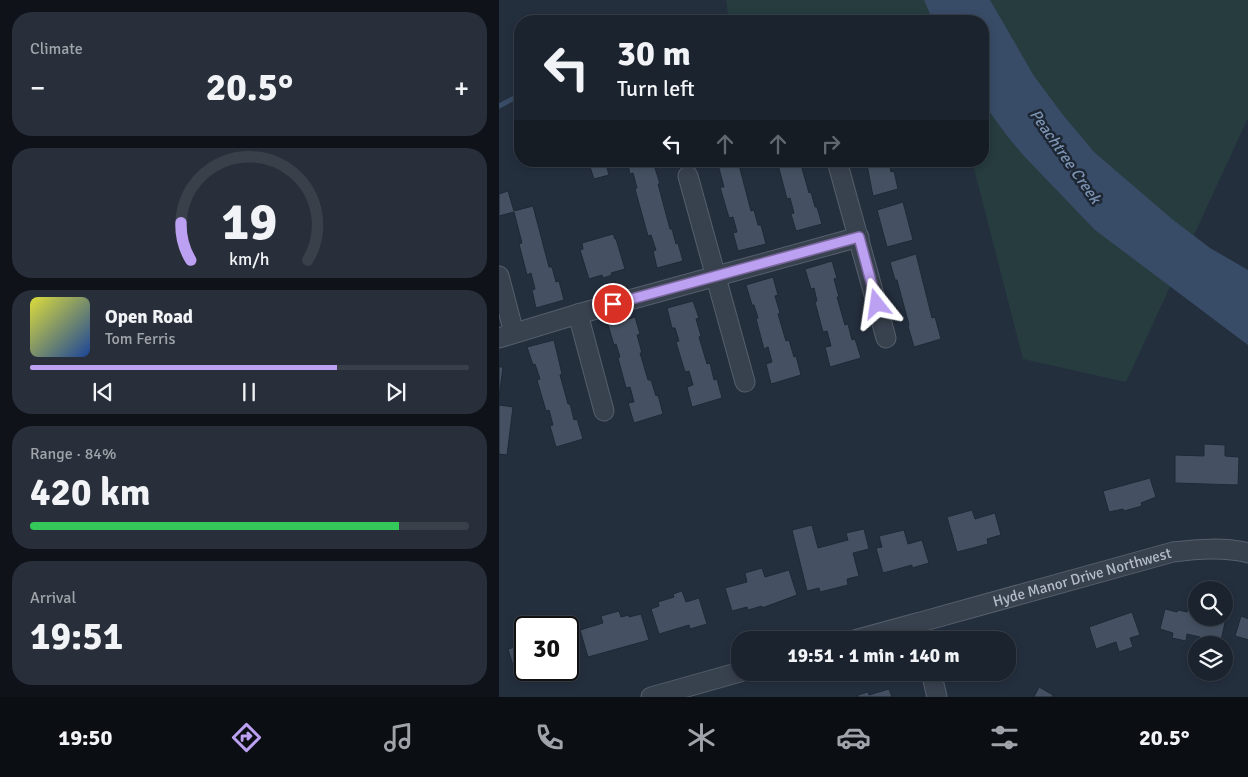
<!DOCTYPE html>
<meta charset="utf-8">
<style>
:root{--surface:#1b232e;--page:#282f3a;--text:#f1f3f6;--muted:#a0a4aa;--line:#39404a;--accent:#bca0f2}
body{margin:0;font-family:Signika,sans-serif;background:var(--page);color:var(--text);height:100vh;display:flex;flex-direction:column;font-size:19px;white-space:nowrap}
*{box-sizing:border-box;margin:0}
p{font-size:16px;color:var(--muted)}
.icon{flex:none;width:28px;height:28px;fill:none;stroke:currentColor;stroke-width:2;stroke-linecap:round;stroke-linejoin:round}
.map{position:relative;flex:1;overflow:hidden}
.details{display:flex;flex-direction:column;gap:12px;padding:12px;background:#0f1319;width:499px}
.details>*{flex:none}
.top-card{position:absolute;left:15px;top:15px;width:475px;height:152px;border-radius:20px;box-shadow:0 2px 8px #0003,0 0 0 1px var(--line);background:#1b232e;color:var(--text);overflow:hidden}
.fabs{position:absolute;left:689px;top:581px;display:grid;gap:10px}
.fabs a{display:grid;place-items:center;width:45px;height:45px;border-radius:50%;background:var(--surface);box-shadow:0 2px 8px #0003,0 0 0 1px var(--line);font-size:25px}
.speed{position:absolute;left:15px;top:616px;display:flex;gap:10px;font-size:25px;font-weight:700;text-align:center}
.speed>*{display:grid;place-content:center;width:65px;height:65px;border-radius:50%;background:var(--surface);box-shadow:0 2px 8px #0003,0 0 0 1px var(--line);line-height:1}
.speed .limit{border:2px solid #111;border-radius:8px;background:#fff;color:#111}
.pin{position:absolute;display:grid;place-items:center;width:42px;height:42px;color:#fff;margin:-21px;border:2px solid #fff;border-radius:50%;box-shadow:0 1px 5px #0007}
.me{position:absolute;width:55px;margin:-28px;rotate:345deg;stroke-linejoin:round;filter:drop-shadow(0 0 4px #0008)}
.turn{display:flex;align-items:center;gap:18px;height:105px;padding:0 20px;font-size:22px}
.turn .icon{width:65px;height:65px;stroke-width:2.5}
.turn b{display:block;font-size:35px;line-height:42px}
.lanes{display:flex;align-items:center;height:48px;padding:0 20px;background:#0003;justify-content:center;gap:25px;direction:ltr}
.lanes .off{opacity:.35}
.big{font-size:38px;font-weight:800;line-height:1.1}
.details .card{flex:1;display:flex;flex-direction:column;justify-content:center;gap:8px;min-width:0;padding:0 18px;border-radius:20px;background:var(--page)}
.details .dial{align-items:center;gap:0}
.dial svg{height:130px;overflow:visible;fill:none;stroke:var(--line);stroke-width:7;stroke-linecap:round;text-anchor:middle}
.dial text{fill:var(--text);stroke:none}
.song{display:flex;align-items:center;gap:15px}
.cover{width:60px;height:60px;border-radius:8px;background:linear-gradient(135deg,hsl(60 70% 55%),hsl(220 70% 35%))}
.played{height:5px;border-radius:2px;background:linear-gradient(90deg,var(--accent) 70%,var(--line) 70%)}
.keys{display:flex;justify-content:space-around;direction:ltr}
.heat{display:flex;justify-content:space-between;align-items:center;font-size:28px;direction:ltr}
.charge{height:8px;border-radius:4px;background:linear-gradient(90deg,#34c759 84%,var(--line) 0)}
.trip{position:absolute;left:232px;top:631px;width:285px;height:50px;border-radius:20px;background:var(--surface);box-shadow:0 2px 8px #0003,0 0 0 1px var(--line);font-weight:800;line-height:50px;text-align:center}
.tabs{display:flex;height:80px;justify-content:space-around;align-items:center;background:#0b0e12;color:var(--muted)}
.tabs .icon{width:35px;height:35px}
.tabs .current{color:var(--accent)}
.tabs b{font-size:22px;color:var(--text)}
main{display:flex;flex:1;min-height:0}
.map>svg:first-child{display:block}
</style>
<main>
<section class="details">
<div class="card"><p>Climate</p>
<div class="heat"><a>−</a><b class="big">20.5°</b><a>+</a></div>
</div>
<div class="card dial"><svg viewBox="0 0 100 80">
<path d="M14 69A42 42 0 1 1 86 69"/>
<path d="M14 69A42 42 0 0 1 8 46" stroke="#bca0f2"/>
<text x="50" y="56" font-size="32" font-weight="700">19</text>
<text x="50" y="72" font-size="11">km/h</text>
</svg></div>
<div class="card">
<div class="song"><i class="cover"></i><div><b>Open Road</b><p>Tom Ferris</p></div></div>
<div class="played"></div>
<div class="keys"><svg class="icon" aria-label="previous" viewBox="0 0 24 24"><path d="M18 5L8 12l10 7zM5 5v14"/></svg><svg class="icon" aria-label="pause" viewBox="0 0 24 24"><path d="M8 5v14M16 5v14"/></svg><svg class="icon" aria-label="next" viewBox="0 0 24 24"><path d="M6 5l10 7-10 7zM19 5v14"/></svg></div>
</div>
<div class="card"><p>Range · 84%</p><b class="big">420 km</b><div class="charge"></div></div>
<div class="card"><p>Arrival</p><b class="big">19:51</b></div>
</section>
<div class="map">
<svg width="750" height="697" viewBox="0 0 750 697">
<rect width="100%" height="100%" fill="#242f3e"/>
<!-- green -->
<path fill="#263c3f" d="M 227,0 L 749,0 L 749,118 L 627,382 L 524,359 L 473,161 L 484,161 L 484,21 L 230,21 Z"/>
<!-- water -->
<path fill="#394c67" d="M 425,0 L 491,0 L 535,76 L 564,115 L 595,152 L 673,219 L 711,248 L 749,270 L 749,345 L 596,230 L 524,155 L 509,137 L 484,103 L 484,21 L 434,21 Z"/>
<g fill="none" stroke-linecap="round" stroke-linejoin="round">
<!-- stream -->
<path stroke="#394c67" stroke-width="5" d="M 0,106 L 21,95"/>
</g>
<!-- building -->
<path fill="#455162" stroke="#1f2835" d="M 99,161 L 106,161 L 110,175 L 95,179 L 90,164 Z
M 128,161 L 156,161 L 158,167 L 156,168 L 161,184 L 159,184 L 171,229 L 173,229 L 177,244 L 179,243 L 184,261 L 158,268 L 154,251 L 157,250 L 152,235 L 149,236 L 136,189 L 138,188 L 134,173 L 131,174 Z
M 181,161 L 202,161 L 182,167 Z
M 218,161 L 239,161 L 252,211 L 255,210 L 259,225 L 262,225 L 267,244 L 239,251 L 234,233 L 238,232 L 234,217 L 230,218 L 221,187 L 225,187 Z
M 278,161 L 301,161 L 310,193 L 312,192 L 316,207 L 318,207 L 323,224 L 297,231 L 292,214 L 295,213 L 291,198 L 288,199 Z
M 362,161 L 390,161 L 392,172 L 395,171 L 399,189 L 374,196 L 368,165 L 364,166 Z
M 9,191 L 15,211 L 34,206 L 50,267 L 53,267 L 57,282 L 60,281 L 65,300 L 37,308 L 33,290 L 36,289 L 32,273 L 28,275 L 20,244 L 23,243 L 15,212 L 0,216 L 0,194 Z
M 404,202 L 414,240 L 388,247 L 378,210 Z
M 114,234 L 116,239 L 117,239 L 126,269 L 112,273 L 113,275 L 104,278 L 103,275 L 90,279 L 81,250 L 84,249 L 83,243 Z
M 417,254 L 433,318 L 436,317 L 442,339 L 415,347 L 409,326 L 410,325 L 398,280 L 396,280 L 391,262 Z
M 333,261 L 338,278 L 335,279 L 340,297 L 338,297 L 346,325 L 349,324 L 353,340 L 356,339 L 362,358 L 331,367 L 326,347 L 332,346 L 328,331 L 324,332 L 316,302 L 318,301 L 315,288 L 312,289 L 306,269 Z
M 274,277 L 279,295 L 276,296 L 281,313 L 279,314 L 287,341 L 290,340 L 295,357 L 297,356 L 302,375 L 272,384 L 267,364 L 273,362 L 269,347 L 265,349 L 257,319 L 259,318 L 255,305 L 253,305 L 247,285 Z
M 194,301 L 200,318 L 197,319 L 202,336 L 200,337 L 208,364 L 211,363 L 215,380 L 218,379 L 223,398 L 193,407 L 188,387 L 194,385 L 190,371 L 186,372 L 177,342 L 180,341 L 176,328 L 173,328 L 168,308 Z
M 136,317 L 141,334 L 138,335 L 143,353 L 141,353 L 149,380 L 152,380 L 157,396 L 159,395 L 164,414 L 135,423 L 129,403 L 135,402 L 131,387 L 127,388 L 119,358 L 121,357 L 117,344 L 115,345 L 109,325 Z
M 55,340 L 63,374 L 61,375 L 69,404 L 71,404 L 75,420 L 78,419 L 84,439 L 57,447 L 51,426 L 54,425 L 50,410 L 47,411 L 38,380 L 41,379 L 36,364 L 34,365 L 28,347 Z
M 0,367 L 4,367 L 0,398 Z
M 0,405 L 14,407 L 8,455 L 0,454 Z
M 705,444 L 726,445 L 726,456 L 740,457 L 739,485 L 676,483 L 676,455 L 705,456 Z
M 651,478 L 657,497 L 642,503 L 643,506 L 625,511 L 624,509 L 610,512 L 604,491 Z
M 473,510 L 476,519 L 496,513 L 502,535 L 488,539 L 489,544 L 458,552 L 448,517 Z
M 313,525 L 319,548 L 349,540 L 347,533 L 365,529 L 370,549 L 354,553 L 360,576 L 348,579 L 349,585 L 321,592 L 320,588 L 308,591 L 293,530 Z
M 405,530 L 409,544 L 423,540 L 430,563 L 413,568 L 413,565 L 384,573 L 377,548 L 383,547 L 380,536 Z
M 263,568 L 266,577 L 290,570 L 298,595 L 263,608 L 263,606 L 249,610 L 248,607 L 233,611 L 226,588 L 248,582 L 246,573 Z
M 183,591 L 187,602 L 200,598 L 208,624 L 191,629 L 190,625 L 160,634 L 152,609 L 160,606 L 159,602 L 175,597 L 174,594 Z
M 666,609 L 678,612 L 679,610 L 688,612 L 689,609 L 698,611 L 698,618 L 727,618 L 721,645 L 700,645 L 701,637 L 688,634 L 687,641 L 673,638 L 674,633 L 661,629 Z
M 120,611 L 122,617 L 130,615 L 130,617 L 142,614 L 150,640 L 89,657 L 81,630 L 104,623 L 102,616 Z
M 633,612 L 641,635 L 631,638 L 634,647 L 620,652 L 617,642 L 597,649 L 590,627 Z
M 742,616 L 750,619 L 750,640 L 736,636 Z
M 26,644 L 26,666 L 15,669 L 9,649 Z
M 30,670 L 44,670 L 31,674 Z
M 540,687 L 554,695 L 553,697 L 535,697 Z
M 390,689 L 393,697 L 359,697 L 359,695 L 369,692 L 370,695 Z"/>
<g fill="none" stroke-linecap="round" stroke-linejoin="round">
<!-- minor casing -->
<g stroke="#565f6c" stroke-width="21">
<g id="minor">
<path d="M 338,161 L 387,338"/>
<path d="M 189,176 L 246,382"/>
<path d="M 0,276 L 15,333"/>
<path d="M 79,314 L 105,411"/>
<path d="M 0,338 L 79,314 L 360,237"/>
<path d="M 356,640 L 418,623"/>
<path id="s1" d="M 423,640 L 418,623 L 674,552 C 699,549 725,547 750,553"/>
<path d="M 432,672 L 438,697"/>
<path d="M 152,697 L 241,672"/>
</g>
</g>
<!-- minor -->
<use href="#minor" stroke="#38414e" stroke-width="19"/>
</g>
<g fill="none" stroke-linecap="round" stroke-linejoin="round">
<!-- route casing -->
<g stroke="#7a689d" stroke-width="12">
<path id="route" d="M 114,304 L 360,237 L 378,304"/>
</g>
<!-- route -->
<use href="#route" stroke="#bca0f2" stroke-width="9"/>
</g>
<g text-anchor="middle" stroke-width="5" stroke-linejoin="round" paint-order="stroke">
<!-- street labels -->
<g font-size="15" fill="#b4bcc9" stroke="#1d2633">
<text dy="5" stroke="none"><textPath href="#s1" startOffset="189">Hyde Manor Drive Northwest</textPath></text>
</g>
<!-- water labels -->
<g font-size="16" font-style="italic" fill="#7c92b1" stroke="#1d2633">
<text transform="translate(567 156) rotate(55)" y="6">Peachtree Creek</text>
</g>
</g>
</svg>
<div class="fabs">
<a><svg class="icon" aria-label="search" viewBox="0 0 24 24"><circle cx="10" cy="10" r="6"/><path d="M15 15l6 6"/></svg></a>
<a><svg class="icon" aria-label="layers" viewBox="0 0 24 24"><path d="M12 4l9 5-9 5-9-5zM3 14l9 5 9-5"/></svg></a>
</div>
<div class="speed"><div class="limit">30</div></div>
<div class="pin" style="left:114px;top:304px;background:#d93025"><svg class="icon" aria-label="arrive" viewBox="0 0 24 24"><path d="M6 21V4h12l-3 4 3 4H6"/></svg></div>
<svg class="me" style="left:378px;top:304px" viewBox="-20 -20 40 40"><path d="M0-17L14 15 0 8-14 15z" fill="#bca0f2" stroke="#fff" stroke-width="4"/></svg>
<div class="trip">19:51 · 1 min · 140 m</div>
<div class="top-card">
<div class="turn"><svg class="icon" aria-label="left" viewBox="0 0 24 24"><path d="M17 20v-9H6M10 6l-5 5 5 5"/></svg><div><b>30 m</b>Turn left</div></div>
<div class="lanes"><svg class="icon" aria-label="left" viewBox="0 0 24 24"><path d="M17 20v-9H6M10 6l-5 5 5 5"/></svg><svg class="icon off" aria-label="ahead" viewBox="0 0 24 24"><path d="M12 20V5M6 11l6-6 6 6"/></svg><svg class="icon off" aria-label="ahead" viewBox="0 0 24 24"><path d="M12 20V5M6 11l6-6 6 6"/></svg><svg class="icon off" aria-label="right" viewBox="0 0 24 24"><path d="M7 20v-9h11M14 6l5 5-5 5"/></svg></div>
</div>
</div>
</main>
<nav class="tabs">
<b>19:50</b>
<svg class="icon current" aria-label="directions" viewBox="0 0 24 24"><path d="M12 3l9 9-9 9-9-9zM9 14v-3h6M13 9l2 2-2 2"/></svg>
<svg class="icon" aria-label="music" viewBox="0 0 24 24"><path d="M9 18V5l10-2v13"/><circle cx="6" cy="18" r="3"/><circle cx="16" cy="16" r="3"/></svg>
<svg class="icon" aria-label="phone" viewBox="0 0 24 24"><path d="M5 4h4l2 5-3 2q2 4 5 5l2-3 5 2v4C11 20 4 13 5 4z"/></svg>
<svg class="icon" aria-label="climate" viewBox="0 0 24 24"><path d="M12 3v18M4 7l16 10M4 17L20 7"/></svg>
<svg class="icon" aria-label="car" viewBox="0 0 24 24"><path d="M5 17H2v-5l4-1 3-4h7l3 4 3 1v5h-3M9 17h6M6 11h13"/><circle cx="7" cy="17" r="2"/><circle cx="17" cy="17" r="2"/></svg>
<svg class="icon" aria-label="filters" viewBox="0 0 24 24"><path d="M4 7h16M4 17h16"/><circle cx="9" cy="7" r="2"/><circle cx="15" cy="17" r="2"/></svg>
<b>20.5°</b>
</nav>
